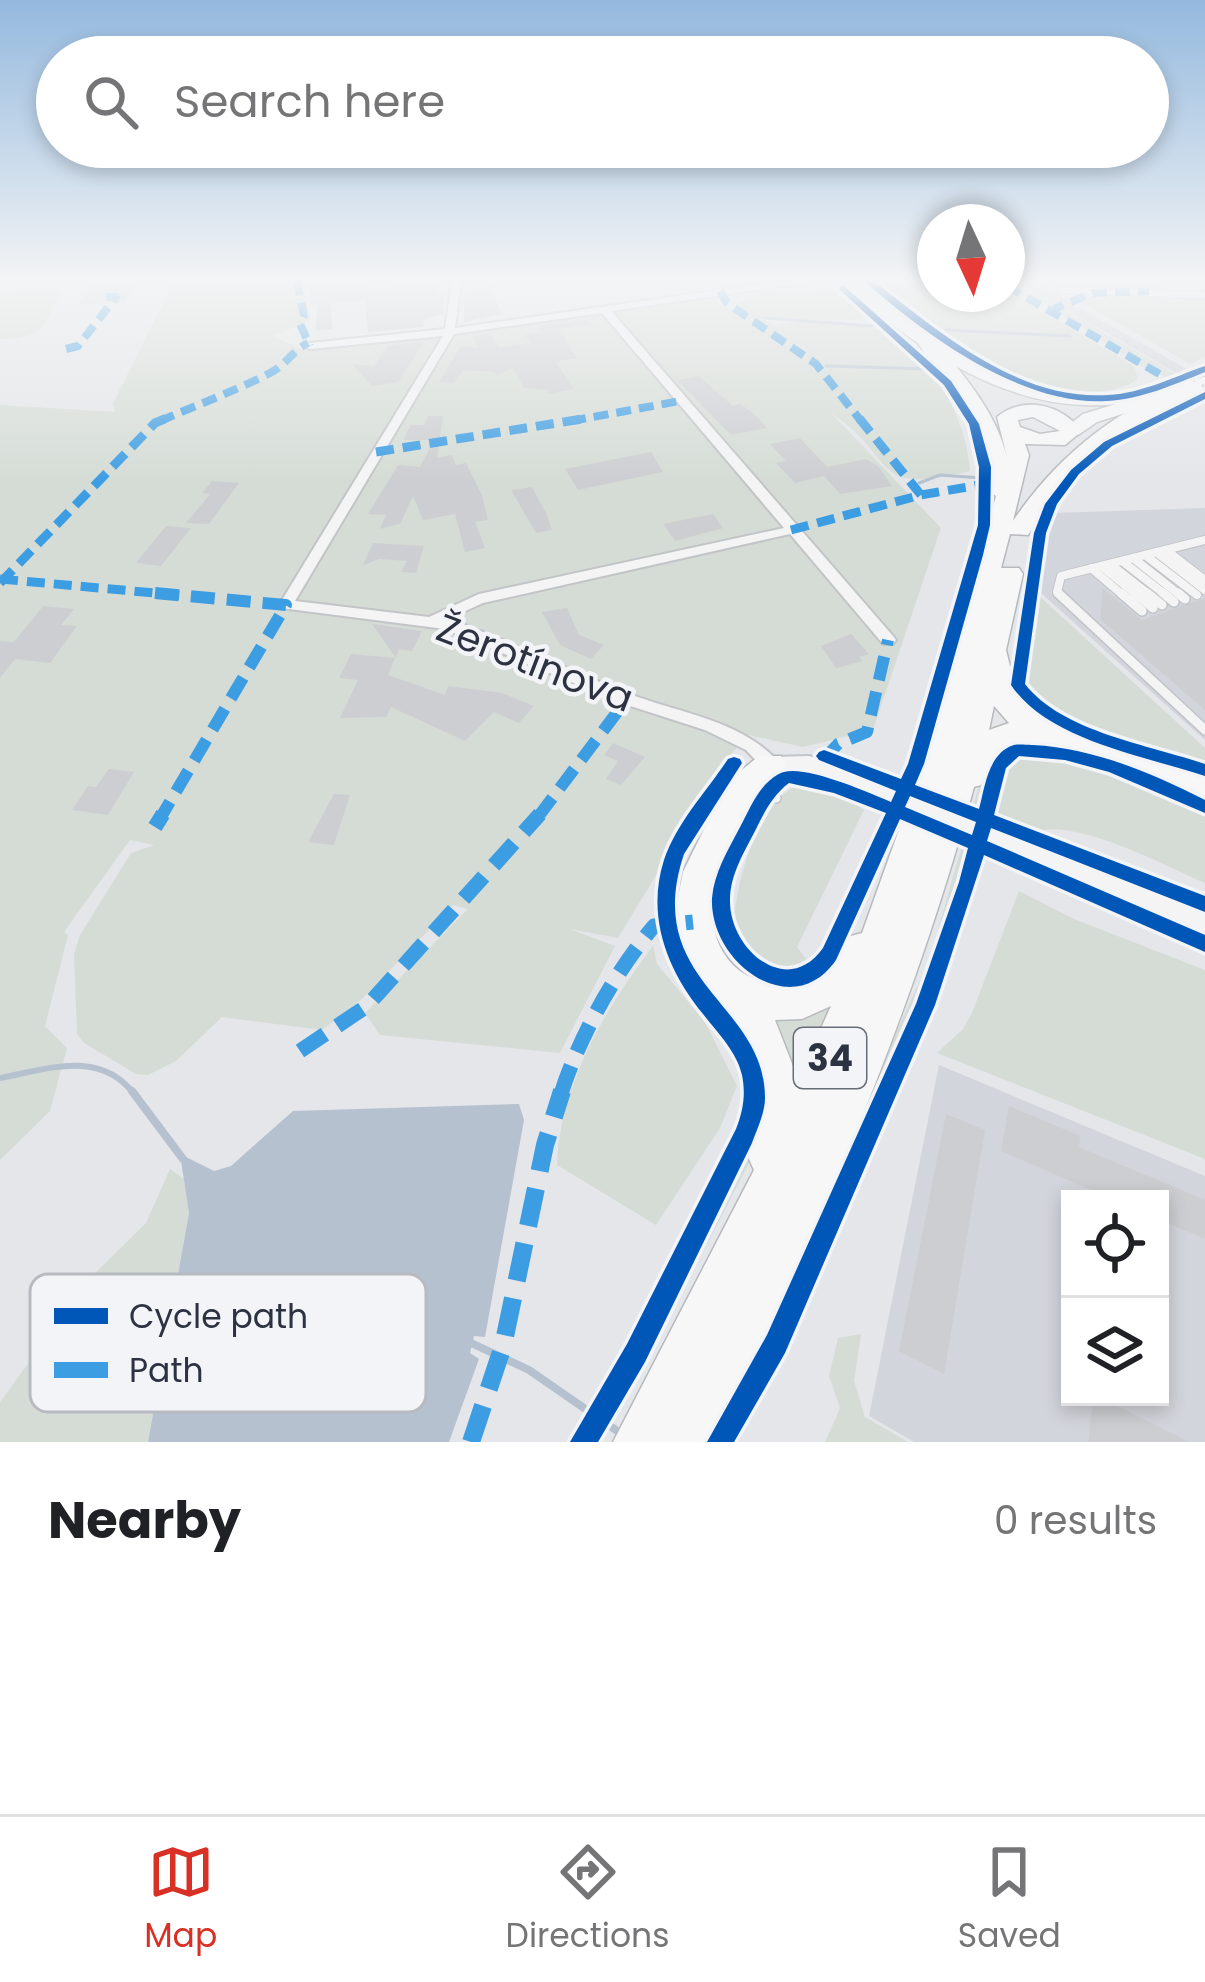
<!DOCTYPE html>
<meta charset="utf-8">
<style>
body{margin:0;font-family:Poppins,sans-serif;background:#f6f6f6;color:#202124}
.controls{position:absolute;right:36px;bottom:36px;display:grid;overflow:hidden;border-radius:0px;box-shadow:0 6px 18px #0003}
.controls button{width:108px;height:108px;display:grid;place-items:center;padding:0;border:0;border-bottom:3px solid #e0e0e0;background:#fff;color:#202124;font:60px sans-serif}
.compass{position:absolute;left:917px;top:204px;width:108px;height:108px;border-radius:50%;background:#fff;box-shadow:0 6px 18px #0003;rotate:176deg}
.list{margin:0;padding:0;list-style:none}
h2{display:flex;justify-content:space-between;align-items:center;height:156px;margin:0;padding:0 48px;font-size:51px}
h2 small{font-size:39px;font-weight:400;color:#757577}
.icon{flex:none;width:66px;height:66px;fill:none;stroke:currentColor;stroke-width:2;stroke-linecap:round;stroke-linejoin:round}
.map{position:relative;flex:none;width:1205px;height:1442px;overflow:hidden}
.search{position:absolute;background:#fff;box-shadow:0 6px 18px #0003;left:36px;right:36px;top:36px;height:132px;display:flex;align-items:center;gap:30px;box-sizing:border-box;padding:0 42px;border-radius:66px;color:#757577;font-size:45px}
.sheet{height:372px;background:#fff}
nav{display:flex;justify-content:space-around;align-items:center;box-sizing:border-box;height:168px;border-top:3px solid #e0e0e0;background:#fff;font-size:33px;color:#757577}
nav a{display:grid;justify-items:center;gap:6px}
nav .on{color:#d93025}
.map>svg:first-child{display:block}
</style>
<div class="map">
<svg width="1205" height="1442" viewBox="0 0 1205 1442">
<rect width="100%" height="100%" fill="#e4e6e9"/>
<path fill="#d3d5dc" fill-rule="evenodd" d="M1015,280H1031L1178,364L1205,380V390Z
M1205,508V740L1041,593L1047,529L1053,513Z
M939,1065L1205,1176V1442H914L869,1416ZM1070,1199H1160V1397H1070Z"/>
<path fill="#d5dcd5" d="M175,280H301L311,320L273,336L301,349L713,295L721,305L744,313L736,304L762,292L831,290L863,314L862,320L763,319L775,325C828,317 889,317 922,364L918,368C950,381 968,439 970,471C868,497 899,458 831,413L941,528L873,730L803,747L748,735L725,761L618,938L570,929L615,946L560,1053L380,1035L365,1013L468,909L453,905L363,998L322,1030L222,1017L176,1061L148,1075L136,1074L84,1043L77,1034L74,954L80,935L131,853L154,845L130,840L64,932L68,935L45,1026L67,1048L50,1111L0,1160V405L115,412L113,403Z
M901,280L935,284V294L1009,292L1134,366L1138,379C1126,388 1109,391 1094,392C1007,397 945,332 883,281Z
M1007,280H1013L1175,374L1168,378L1144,368Z
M1042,280H1155V294L1205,298V357L1190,364Z
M33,290H62C42,327 47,338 0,339V291Z
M1037,594L1205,748V764L1062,718L1029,699L1023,672Z
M1005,743L1009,747L992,765L965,876L927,986L774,1336L734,1406L842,1150L929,961L985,765Z
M1048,757L1163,793L1205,813V883C1165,866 1075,817 1035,832L997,817L1007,766L1018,759Z
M803,784L847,798L864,810L797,947L806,959C777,978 751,955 734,932C732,892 758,794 803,784Z
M1019,891L1074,919L1205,970V1159L937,1053L963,1029L972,1013Z
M653,946L657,964L705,1022L737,1086L720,1128L656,1225L557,1165C560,1084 605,1009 653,946Z
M838,1003L799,1092L770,1027L780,1020Z
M750,1042L769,1090L755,1151L658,1340L668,1299L760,1114L762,1093L744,1045Z
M170,1169L184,1179L189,1213L148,1442H0V1402L92,1276L146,1223Z
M861,1334L854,1381L865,1417L908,1442H825L840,1408L829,1376L838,1338Z"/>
<path fill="#b6c1d0" d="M519,1104L524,1120L485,1337L474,1336L470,1353L479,1359L449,1442H148L189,1213L180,1154L214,1171L231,1166L293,1111Z"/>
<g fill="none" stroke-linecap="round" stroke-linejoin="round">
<path stroke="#b6c1d0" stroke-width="3" d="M765,318L872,326
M946,330L1070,336
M826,366L930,369
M919,483L940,475L982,478"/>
<path stroke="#b6c1d0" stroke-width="6" d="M0,1078C48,1069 100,1049 134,1094"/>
<path stroke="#b6c1d0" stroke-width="8" d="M132,1091L183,1159
M469,1342L529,1370L623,1435"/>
</g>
<path fill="#cdced1" d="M309,280H367L369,290L395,288L394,282L409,280V288L438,287L439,295L445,294L443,314L423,319L424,327L368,332L365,300L331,303L332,329L316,331L317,304L310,305Z
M137,281L124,303L79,304L96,283Z
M490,287L502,314L464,322V294Z
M587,320L591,324L558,329L577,358L555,361L574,389L548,394V390L524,388L513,368L497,376L494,372L463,370L454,383L439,382L461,346L479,348L472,336L489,334L499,348L531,343L525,335L543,332L539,326Z
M424,342L398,382L372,386L352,364L374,366L388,346Z
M699,376L733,406L740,404L752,412L767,428L731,435L677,380Z
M428,416H443L437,458L452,455L456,465L466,463L482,495L488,520L475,522L485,548L465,552L455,514L423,520L413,496L400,524L380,529L386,515L368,514L398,465L420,467L434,440H404L410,425H424Z
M800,438L827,467L866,459L878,466L892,486L840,494L824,476L795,483L776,463L786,461L770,444Z
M651,452L663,472L578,490L565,469Z
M212,481L239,483L209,524L186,523L210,494L202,493Z
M532,487L546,513L552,530L536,533L511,490Z
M713,514L723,528L675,541L663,524Z
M166,526L191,528L161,566L136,563Z
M373,543L424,546L416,573L401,572L407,561L379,559L363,565Z
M1103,589L1142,620L1205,598V710L1100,619Z
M43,606L74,609L61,625L77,626L50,663L15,659L0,678V641L14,642Z
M567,608L579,635L604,645L591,659L560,645L542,612Z
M372,624L422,631L412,651L399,649L396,658Z
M851,634L869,654L859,657L863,661L836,668L821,646Z
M351,654L395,658L388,675L445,695L448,686L502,693L534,706L519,723L494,712L465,741L391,707L386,717L340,718L358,680L339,678Z
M613,743L645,757L621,785L606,779L618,761L604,755Z
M109,769L134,772L108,815L72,810L88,786L96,787Z
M334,794L350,795L334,845L308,842Z
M1009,1106L1080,1136L1079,1147L1205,1200V1239L1160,1220V1199H1112L1001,1151Z
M946,1114L985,1130L944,1374L899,1351Z
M1093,1397L1119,1407L1189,1442H1088Z"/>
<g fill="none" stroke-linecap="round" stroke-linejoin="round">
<g stroke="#c2c4c7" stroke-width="8">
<path id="lane-far2" d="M927,280L935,281
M1007,290L1029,291
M1061,290L1205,295"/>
</g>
<g stroke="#c2c4c7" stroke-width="10">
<path id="lane-far1" d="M1166,550L1205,580
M1156,552L1205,590
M1145,555L1197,595
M1133,558L1181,596
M1122,561L1167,596
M1110,564L1151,596
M1101,566L1138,596
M1091,568L1124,596
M1061,596L1057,592L1061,576L1205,540"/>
</g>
<g stroke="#c2c4c7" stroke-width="12">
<path id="lane" d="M1058,593L1205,730
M1121,593L1142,611
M1135,593L1153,608
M1147,593L1162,605
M1163,593L1174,602
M1178,593L1185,599
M753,789L776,798"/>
</g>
<g stroke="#c2c4c7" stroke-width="4">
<path id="street" d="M452,280H461L455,328L789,280H810L806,283L611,311L893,636L896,640L893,644H883L790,534L483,603L448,619C510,640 569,671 630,694C679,713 735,719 774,757L809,756L855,772L858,777L855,782L849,784L808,770L764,769L746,750L705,730L621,703L445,629L281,608L279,605L443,336L310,349L305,346L310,343L445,329ZM602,313L784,528L479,594L429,617L295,601L454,334Z
M1037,847L1205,914V932L1030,861L1028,855L1030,849Z"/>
</g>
<g stroke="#c2c4c7" stroke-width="3">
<path id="secondary" d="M841,280H856C923,331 997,393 1085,396C1126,397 1166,386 1205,377V387C1166,396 1126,407 1085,405C995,403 904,341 841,280Z"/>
</g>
<g stroke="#c1c3c6" stroke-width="3">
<path id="primary" d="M1205,377V388L1097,422L1078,435L1061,431L1083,414Z"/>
</g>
<g stroke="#b7b9bd" stroke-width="3">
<path id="highway" d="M918,335H930C961,372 995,409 1007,457L997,417C1024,395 1061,404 1082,431L1065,445L1025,444L1029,455L1013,521C1059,453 1125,401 1205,377V391C1119,434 1082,454 1028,535L1010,534L1001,568H1019L1023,574L1006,650L1017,694L1030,708L1078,733L1205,774V799C1170,788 1035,733 1008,747C994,754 988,772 981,785L974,787C913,1013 819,1233 713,1442H613L754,1170L747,1155L761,1099L752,1057L686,955L675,912L683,872L712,813L738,773L759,756H781L786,764C779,776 768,781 760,791C726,835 687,917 733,965C751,983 780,987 804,981L847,937L862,933L920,771L996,496L989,490L975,427L915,339ZM1033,417L1060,431L1040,434L1020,427L1018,420ZM994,706L1009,723L989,730ZM831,1006L798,1079L775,1020L802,1019Z"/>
</g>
<use href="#lane-far2" stroke="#f4f4f5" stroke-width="6"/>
<use href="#lane-far1" stroke="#f4f4f5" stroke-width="8"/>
<use href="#lane" stroke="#f4f4f5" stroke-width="9"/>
<use href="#street" fill="#f4f4f5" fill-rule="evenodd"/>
<use href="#secondary" fill="#f7f7f8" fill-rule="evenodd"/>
<use href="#primary" fill="#f7f7f8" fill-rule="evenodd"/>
<use href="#highway" fill="#f7f7f8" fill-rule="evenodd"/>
<path stroke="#cdced0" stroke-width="3" stroke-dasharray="3 8" stroke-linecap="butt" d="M1021,280L1205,387"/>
<g stroke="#c2c4c7" stroke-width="20" stroke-linecap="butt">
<path id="street-bridge-far1" d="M849,777L945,817"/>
</g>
<g stroke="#c2c4c7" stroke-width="24" stroke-linecap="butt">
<path id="street-bridge" d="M938,814L1037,855"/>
</g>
<use href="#street-bridge-far1" stroke="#f4f4f5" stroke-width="16"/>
<use href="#street-bridge" stroke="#f4f4f5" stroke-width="21"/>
<path stroke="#3d9de3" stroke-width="8" stroke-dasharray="15 8" stroke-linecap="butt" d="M297,280L304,316L300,324L310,346
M1007,286L1163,376
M720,291L727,303L816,364L861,421
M1055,315L1056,308L1093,293L1149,291
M66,349L78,346L116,297H102
M160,421C197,405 235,391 270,373C286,365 293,350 308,343
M571,421L680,401"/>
<path stroke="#3d9de3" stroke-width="9" stroke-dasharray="18 9" stroke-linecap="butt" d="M859,418L921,495
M376,452L588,418
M791,530L921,495L985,484
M0,579L188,596
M0,583L155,423L167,418"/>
<path stroke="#3d9de3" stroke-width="12" stroke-dasharray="24 12" stroke-linecap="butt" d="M155,593L286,605L161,817
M822,761L838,744L867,732L888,640
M538,817L627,699"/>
<path stroke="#3d9de3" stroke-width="15" stroke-dasharray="30 15" stroke-linecap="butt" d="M155,827L163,814
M300,1051L367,1006L540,814
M561,1094C579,1037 615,972 654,926L693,922"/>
<path stroke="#3d9de3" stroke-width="18" stroke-dasharray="38 18" stroke-linecap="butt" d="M471,1442L503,1346L545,1145L562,1091"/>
<g stroke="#f3f4f7" stroke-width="7">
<path id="cycleway" d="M863,280H872C939,331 1017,401 1108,395C1143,393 1173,377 1205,366V372C1173,385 1142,399 1107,401C1021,406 925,335 863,280Z
M843,285L951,381L979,424L991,467L990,525L983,555L924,764L915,785L979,809C985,787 988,753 1014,745C1017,744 1030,745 1033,745C1093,748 1152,773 1205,800V813L1109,772L1065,760L1019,756L1006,768L994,815L1205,896V912L991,828L987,841L1205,935V952L984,855L935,1005L785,1353L734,1442H707L767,1335L916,1004L959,882L968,848L900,819L836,960C792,1024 709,962 712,898C714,873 728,850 739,829C748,813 755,794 768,782C772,778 779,773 784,772C808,766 867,792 891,802L896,791L819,760L816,756L819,752L824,750L901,779L908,764L978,525L979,467L969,424L944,385L840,290L839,288ZM789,783L834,793L886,813L823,948C787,999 729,949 730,900C730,874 745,851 756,829C765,811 773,795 789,783ZM910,796L976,822L972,835L905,807Z
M1205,392V399L1112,446L1079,474L1057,504L1046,533L1025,684C1062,732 1150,745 1205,764V776C1144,756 1048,740 1011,685L1034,533L1045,504L1071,470L1104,442Z
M734,757L740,759L742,763L684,854C641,983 765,1002 765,1098C765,1113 757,1129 752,1143L645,1362L598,1442H570L627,1344L736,1129C743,1111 746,1095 742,1075C737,1052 717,1032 703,1014C667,970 646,916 664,860C677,822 707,791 728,759Z"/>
</g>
<use href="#cycleway" fill="#0057b8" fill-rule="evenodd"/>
</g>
<linearGradient id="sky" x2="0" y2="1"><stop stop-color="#94b9de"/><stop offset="0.58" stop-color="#f3f4f5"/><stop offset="1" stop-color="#f3f4f5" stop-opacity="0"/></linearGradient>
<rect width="1205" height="482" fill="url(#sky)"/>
<g text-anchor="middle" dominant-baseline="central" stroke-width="9" stroke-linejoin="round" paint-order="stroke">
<rect fill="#f3f4f7" stroke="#686c78" stroke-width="3" x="794" y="1028" width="72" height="60" rx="9"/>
<g font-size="36" font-weight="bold" fill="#2c3241">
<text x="830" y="1058">34</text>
</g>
<g font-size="39" fill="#2c3241" stroke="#f3f4f7">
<text transform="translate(535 663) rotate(21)">Žerotínova</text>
</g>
</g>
<rect x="30" y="1274" width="396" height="138" rx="18" fill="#f3f4f7" stroke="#b7bac0" stroke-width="3"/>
<rect x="54" y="1308" width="54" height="16" fill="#0057b8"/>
<rect x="54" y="1362" width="54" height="16" fill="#3d9de3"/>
<g font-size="33" fill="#2c3241">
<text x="129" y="1328">Cycle path</text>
<text x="129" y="1382">Path</text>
</g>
</svg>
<div class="controls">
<button><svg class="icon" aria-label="locate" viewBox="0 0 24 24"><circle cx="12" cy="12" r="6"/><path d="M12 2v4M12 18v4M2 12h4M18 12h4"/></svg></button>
<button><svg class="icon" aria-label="layers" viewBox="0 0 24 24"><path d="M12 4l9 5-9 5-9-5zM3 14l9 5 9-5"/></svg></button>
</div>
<svg class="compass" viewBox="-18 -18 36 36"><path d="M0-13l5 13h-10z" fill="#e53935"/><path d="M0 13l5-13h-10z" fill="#757577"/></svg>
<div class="search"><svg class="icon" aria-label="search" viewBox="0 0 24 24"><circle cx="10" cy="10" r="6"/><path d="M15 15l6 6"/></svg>Search here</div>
</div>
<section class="sheet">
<h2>Nearby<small>0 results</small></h2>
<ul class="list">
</ul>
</section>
<nav>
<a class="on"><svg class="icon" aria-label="map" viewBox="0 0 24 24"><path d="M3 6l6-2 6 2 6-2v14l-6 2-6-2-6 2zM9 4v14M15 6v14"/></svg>Map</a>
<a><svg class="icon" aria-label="directions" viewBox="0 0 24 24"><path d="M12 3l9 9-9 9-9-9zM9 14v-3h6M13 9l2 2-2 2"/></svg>Directions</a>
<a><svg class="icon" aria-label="saved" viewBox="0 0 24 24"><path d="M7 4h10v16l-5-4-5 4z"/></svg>Saved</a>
</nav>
